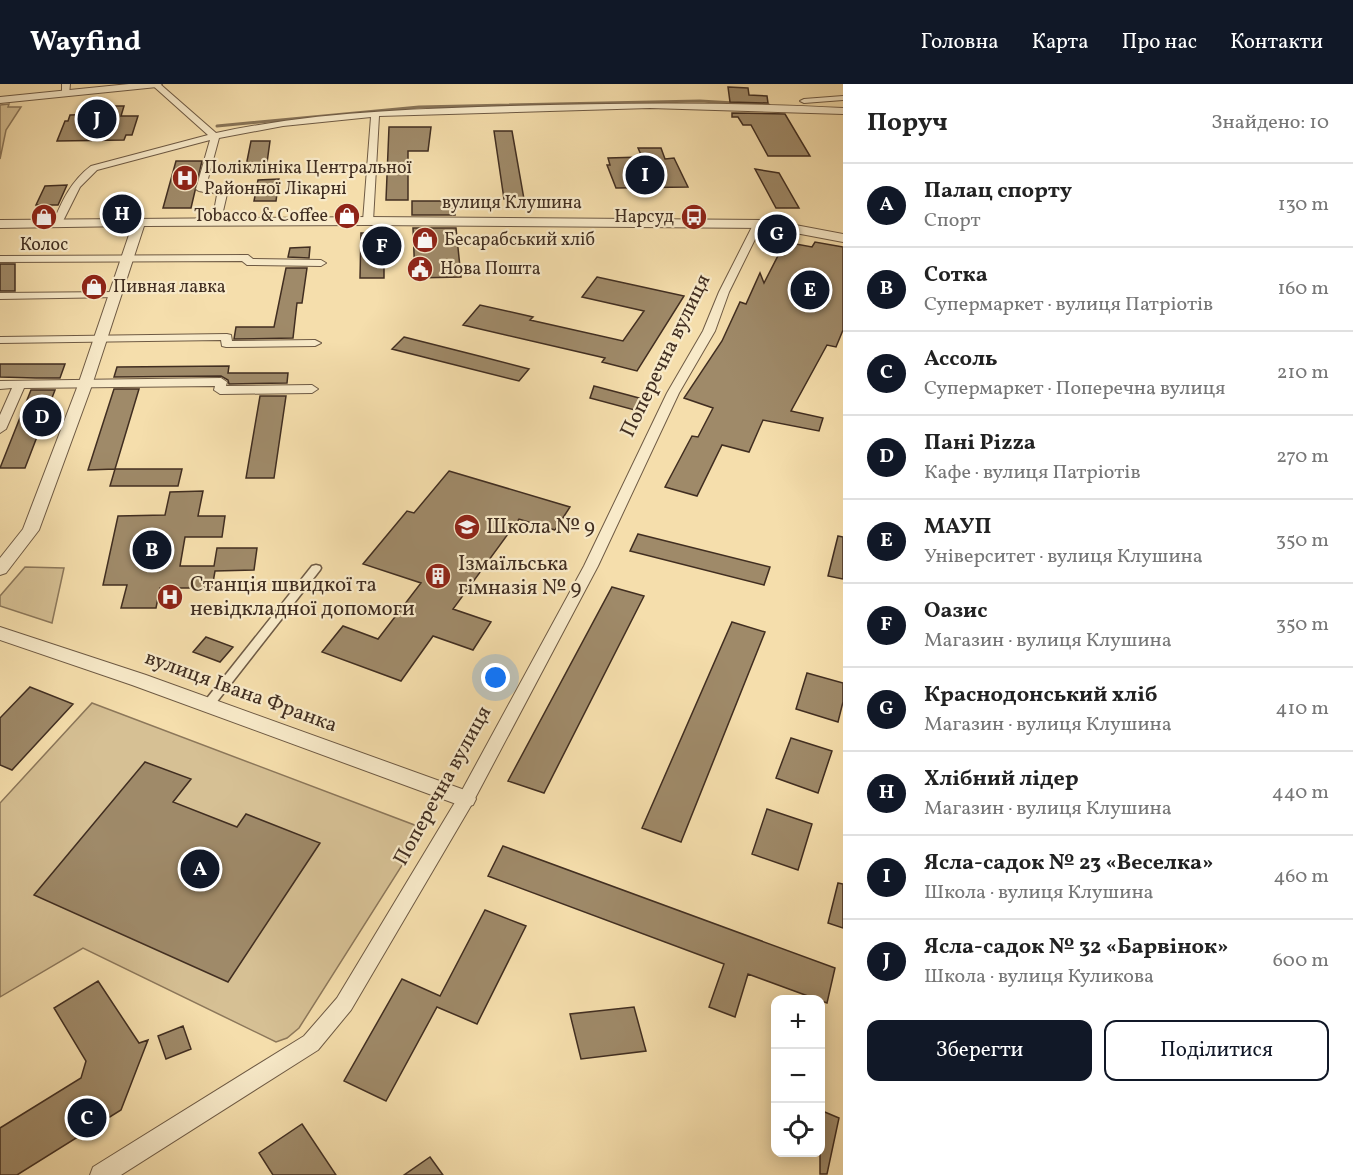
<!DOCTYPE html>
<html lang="uk">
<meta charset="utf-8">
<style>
body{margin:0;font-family:Vollkorn,serif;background:#f2f2f2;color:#222}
.controls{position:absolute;right:18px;bottom:18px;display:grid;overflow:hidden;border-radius:12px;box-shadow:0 3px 15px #0003}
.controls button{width:54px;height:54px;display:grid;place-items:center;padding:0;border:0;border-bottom:2px solid #e0e0e0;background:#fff;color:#222;font:30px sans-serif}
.you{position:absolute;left:496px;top:594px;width:21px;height:21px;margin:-15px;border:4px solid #fff;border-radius:50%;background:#1a73e8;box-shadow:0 0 0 9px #1a73e833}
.badge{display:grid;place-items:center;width:39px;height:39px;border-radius:50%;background:#111827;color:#fff;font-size:20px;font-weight:700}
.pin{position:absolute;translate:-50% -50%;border:3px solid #fff;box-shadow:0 2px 6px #0006}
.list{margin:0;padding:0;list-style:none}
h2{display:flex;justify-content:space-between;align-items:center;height:78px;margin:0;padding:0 24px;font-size:26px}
h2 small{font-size:20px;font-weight:400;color:#767676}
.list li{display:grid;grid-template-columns:39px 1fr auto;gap:18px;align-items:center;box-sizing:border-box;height:84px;padding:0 24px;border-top:2px solid #e0e0e0}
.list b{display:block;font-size:22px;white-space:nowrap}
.list p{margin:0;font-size:20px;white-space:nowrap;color:#767676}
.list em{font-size:20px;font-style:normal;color:#767676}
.actions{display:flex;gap:12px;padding:18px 24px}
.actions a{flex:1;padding:14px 0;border:2px solid #111827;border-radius:12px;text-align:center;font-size:21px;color:#111827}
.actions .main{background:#111827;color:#fff}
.icon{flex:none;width:33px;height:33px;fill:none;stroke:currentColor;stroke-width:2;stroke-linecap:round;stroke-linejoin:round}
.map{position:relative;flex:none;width:843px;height:1091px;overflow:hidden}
header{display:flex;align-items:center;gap:36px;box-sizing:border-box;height:84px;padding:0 30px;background:#111827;color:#fff}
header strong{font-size:28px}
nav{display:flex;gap:33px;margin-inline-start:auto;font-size:21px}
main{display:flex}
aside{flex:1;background:#fff}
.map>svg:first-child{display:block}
</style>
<header>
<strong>Wayfind</strong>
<nav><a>Головна</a><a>Карта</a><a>Про нас</a><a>Контакти</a></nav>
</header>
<main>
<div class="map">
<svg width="843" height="1091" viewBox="0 0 843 1091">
<rect width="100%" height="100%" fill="#f5deac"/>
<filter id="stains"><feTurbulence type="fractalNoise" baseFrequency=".00333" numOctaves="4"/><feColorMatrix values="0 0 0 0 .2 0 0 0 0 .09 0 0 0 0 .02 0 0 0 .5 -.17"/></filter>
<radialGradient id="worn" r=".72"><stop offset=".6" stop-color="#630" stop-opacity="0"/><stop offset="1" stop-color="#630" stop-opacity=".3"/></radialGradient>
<path fill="#d6c094" stroke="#8c775a" stroke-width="1.5" d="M9,20L8,23H21L6,46L0,75V21Z
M25,483L64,484L52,539L0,522V512Z
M92,619L425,745L299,944L287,954L276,958L83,864L0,913V719Z"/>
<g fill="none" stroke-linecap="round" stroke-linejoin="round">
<path stroke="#887458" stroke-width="3" d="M217,42L419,23L700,17L769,21"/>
</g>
<path fill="#9f8a69" stroke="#412e21" stroke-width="1.5" d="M728,3L748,4L749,11L767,12L768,19L730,18Z
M105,22H124L121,32H138L132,51H126L124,56L57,57L65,37H68L70,31L102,30Z
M732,29L785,30L810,72H768L751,41H743L738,33H732Z
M389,43H431L428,67H408V116H386Z
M494,47H512L524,115H504Z
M251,57H270L266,86L245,87Z
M638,64H661L665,75L674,74L688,103L616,104L607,81H610L608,74L642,73Z
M176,77H202L191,124H163Z
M755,85L779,89L799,124H776Z
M279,95L276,117H254L258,96Z
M67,101L58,121H36L45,102Z
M412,117H453L455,131H412Z
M413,144H456L461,193L415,194Z
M361,149H384V194H360Z
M785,158L812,163L815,158L843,163V246L836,263L827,261L791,327L823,334L819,347L763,336L749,368L722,361L697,412L665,403L692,352L698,353L713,324L684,314L722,257L740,218L746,220L760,189L764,199Z
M310,163L309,174L288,173L290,164Z
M0,180H15V207H0Z
M286,184H307L302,219H297L293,254L234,255L236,243H274Z
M597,193L684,212L637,287L602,278L605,274L463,241L480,221L533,233L530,236L623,257L644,227L582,213Z
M404,253L483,273L529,285L519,297L392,265Z
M0,280H65L60,294H36L0,293Z
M229,282L228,289H288L287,299L229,300L228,296L221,292L114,293L117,283Z
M594,302L628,311L650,317L642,328L590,314Z
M114,305H139L115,385L88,386Z
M31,306H55L25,384H0Z
M260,312H286L274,394H246Z
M115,385H182L178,402H110Z
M449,387L570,423L555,446L519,435L453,525L491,538L473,566L433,552L401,597L322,568L343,542L378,555L421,499L363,480L407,427L414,429Z
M203,407L198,432H225L222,453H185L180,482H214L217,464H257L254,486L215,487L212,504H160L156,524H121L127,501H103L118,432L165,431L170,408Z
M638,450L770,483L764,501L630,467Z
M838,452L843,453V495L828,492Z
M612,503L644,512L544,709L508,697Z
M732,538L765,548L681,758L642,744Z
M206,553L233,563L220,578L193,568Z
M807,589L843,599V618L838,638L796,625Z
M30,603L73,620L12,686L0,681V634Z
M791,654L832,667L818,709L776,694Z
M145,678L191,695L173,718L237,743L246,730L320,759L228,898L34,811Z
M767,725L812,740L798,786L752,770Z
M503,762L835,884L827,919L748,890L735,933L709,923L724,880L488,792Z
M838,799L843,800V844L828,839Z
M485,826L526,842L477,940L437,923L386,1017L344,997L402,895L440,912Z
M98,897L139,959L148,956L121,1026L17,1091H0V1044L81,994L86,977L54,924Z
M634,923L646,967L581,975L570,930Z
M183,942L191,965L166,975L158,952Z
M820,1026L839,1034L827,1090H820Z
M302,1040L336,1091H273L259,1069Z
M430,1073L443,1091H404Z"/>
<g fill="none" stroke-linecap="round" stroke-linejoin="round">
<g stroke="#6e5a44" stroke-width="3">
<path id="pedestrian" d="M316,481L320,482L321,484L320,486L212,624H204L202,621L204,618L312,482Z"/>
</g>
<g stroke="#6e5a44" stroke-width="2">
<path id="minor" d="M62,0H70L69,11L62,9Z
M151,0H160L216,49C313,28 411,25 510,22C621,19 732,18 843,24V30L650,24L379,32L373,137L368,140L363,137L371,33L283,42L219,54L206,102L219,103L227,110L220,140L212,138L217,111C211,105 202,111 196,105L210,56L97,86L80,103L61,141H55L53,139C62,117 71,97 91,82L208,51Z
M843,12V16L804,19L800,17L804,15Z
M755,137L763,139L729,208L715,247L679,309L598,482L472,720L351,926L318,966L121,1091H90L93,1083L304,952L337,914L460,710L584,482L667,309L703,247L719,208Z
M248,171L253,175L321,176L326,179L321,182L247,181L242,177L0,178V172Z
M115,208L119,209V213L0,215V209Z
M227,250L231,251L232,257L315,256L321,259L315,262L226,263L222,262L221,256L0,259V253Z
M221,294L227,298L226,302L312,301L318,305L312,309L220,310L214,306L215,302L24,304L6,345L0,349V331L12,304L0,305V297Z"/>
</g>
<g stroke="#6e5a44" stroke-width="2">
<path id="tertiary" d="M129,0H162L157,3L0,19V13Z
M368,133L769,136L843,150V158L769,144L368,141L144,142L92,301L39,446L6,489L0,491V474L23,445L78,301L132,142L0,144V136Z
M0,543L146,591L473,709L476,715L473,721L466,723L459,721L132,601L0,556Z"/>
</g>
<use href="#pedestrian" fill="#f8eac9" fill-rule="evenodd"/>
<use href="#minor" fill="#f8eac9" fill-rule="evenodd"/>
<use href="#tertiary" fill="#f8eac9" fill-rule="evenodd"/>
</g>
<defs>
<g id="hospital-disc" transform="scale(1.35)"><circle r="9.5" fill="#8f2418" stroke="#f8eac9"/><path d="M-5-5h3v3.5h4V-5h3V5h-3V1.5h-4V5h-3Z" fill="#fff"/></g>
<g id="shop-disc" transform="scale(1.35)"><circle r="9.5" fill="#8f2418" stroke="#f8eac9"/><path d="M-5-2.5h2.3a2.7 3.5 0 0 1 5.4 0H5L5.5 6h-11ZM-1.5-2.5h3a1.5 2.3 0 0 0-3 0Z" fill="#fff"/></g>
<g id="bus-disc" transform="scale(1.35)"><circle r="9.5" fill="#8f2418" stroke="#f8eac9"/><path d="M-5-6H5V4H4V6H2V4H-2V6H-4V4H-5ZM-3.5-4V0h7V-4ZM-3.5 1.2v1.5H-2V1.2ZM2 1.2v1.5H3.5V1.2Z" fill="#fff"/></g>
<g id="civic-disc" transform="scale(1.35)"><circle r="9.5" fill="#8f2418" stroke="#f8eac9"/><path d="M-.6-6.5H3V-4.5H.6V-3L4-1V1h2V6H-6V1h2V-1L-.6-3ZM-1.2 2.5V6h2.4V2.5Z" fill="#fff"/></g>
<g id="school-disc" transform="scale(1.35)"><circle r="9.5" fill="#8f2418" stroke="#f8eac9"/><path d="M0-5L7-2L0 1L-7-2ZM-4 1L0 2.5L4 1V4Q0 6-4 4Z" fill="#fff"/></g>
<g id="building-disc" transform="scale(1.35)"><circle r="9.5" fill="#8f2418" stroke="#f8eac9"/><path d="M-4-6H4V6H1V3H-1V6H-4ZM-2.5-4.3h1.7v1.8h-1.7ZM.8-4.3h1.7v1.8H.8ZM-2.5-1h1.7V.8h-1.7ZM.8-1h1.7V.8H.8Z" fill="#fff"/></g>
</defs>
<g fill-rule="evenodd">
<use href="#hospital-disc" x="185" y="94"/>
<use href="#shop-disc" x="347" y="132"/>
<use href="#shop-disc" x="44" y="133"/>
<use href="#bus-disc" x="694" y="133"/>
<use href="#shop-disc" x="425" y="156"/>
<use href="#civic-disc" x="420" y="185"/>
<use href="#shop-disc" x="94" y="203"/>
<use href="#school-disc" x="467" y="443"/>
<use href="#building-disc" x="438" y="492"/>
<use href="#hospital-disc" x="170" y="513"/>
</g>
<g text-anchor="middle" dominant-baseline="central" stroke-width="4.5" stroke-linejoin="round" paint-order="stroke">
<g font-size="18" fill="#412e21" stroke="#f8eac9" text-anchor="start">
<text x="204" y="84">Поліклініка Центральної<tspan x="204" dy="21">Районної Лікарні</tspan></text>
<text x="328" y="132" text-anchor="end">Tobacco &amp; Coffee</text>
<text x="674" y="133" text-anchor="end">Нарсуд</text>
<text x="444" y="156">Бесарабський хліб</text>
<text x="44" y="161" text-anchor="middle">Колос</text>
<text x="440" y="185">Нова Пошта</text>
<text x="113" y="203">Пивная лавка</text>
</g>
<g font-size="18" fill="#412e21" stroke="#f8eac9">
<text x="512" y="119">вулиця Клушина</text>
</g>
<g font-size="21" fill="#412e21" stroke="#f8eac9">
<text transform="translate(666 272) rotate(-64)">Поперечна вулиця</text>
<text transform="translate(241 608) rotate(20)">вулиця Івана Франка</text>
<text transform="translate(443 702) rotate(-61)">Поперечна вулиця</text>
</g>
<g font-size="21" fill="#412e21" stroke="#f8eac9" text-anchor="start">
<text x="486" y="443">Школа № 9</text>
<text x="458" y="480">Ізмаїльська<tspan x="458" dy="24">гімназія № 9</tspan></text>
<text x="190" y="501">Станція швидкої та<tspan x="190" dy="24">невідкладної допомоги</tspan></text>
</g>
</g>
<rect width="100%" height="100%" filter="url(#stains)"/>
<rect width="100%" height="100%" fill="url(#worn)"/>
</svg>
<div class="controls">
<button>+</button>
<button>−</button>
<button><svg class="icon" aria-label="locate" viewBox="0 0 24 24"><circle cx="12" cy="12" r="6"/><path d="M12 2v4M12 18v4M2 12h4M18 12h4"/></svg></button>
</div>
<div class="you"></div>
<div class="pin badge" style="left:200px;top:785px">A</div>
<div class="pin badge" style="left:152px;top:466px">B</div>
<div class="pin badge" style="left:87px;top:1034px">C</div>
<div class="pin badge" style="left:42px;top:333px">D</div>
<div class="pin badge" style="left:810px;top:206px">E</div>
<div class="pin badge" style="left:382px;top:162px">F</div>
<div class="pin badge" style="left:777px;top:150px">G</div>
<div class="pin badge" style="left:122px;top:130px">H</div>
<div class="pin badge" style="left:645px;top:91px">I</div>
<div class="pin badge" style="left:97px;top:35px">J</div>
</div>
<aside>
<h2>Поруч<small>Знайдено: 10</small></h2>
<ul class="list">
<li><span class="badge">A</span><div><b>Палац спорту</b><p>Спорт</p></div><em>130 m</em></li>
<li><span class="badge">B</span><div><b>Сотка</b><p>Супермаркет · вулиця Патріотів</p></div><em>160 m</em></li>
<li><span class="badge">C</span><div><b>Ассоль</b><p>Супермаркет · Поперечна вулиця</p></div><em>210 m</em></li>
<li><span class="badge">D</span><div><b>Пані Pizza</b><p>Кафе · вулиця Патріотів</p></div><em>270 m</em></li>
<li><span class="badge">E</span><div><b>МАУП</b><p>Університет · вулиця Клушина</p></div><em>350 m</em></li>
<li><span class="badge">F</span><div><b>Оазис</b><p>Магазин · вулиця Клушина</p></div><em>350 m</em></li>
<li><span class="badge">G</span><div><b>Краснодонський хліб</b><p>Магазин · вулиця Клушина</p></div><em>410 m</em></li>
<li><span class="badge">H</span><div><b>Хлібний лідер</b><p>Магазин · вулиця Клушина</p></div><em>440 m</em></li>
<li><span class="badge">I</span><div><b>Ясла-садок № 23 «Веселка»</b><p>Школа · вулиця Клушина</p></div><em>460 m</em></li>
<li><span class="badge">J</span><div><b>Ясла-садок № 32 «Барвінок»</b><p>Школа · вулиця Куликова</p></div><em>600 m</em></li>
</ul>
<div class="actions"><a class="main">Зберегти</a><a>Поділитися</a></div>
</aside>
</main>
